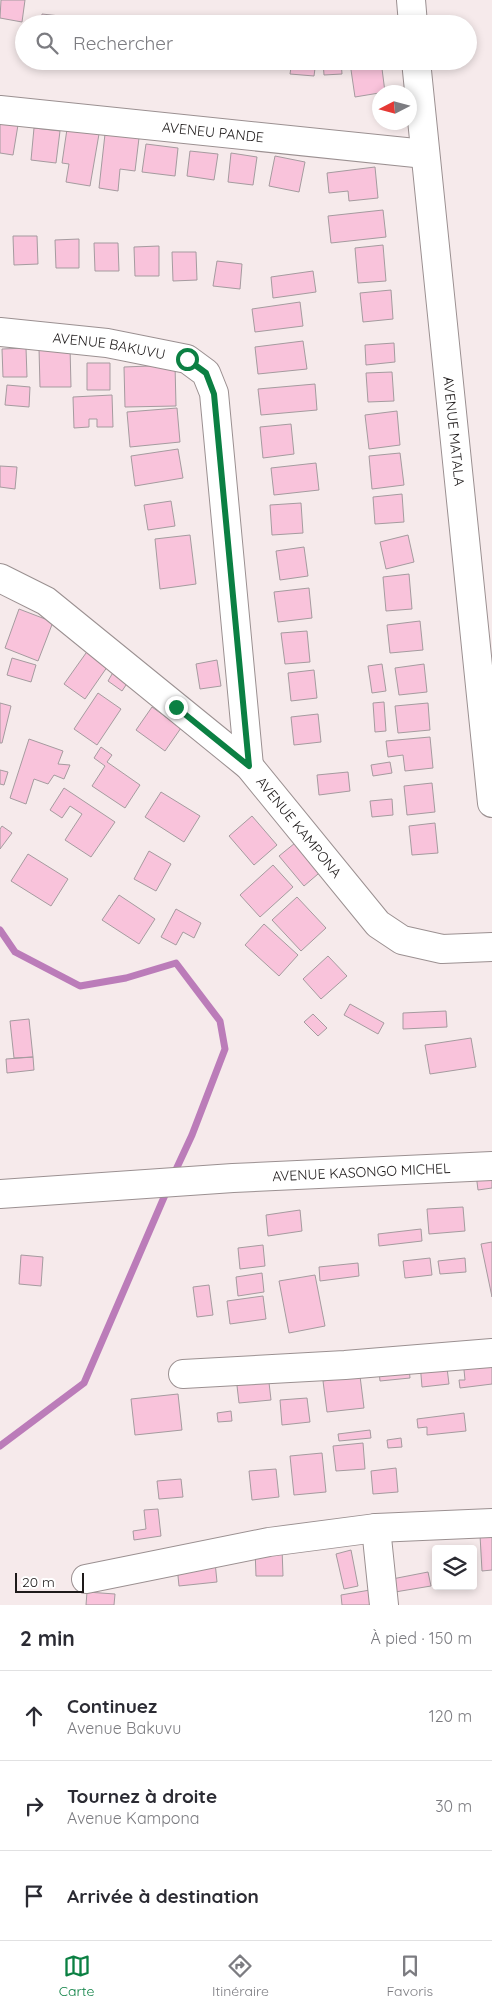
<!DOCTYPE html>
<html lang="fr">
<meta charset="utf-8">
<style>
body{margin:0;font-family:Quicksand,sans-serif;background:#f7f7f7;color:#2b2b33}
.controls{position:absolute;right:15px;bottom:15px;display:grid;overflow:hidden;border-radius:5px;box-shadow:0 2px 8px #0003}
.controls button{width:45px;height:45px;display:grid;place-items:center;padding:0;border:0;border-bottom:1px solid #e1e1e2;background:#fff;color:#2b2b33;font:25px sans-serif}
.compass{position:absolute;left:372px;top:85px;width:45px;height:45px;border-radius:50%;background:#fff;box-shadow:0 2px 8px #0003;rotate:264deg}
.scale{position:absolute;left:15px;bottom:12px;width:69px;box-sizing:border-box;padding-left:5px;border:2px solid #1e1a1a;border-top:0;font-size:14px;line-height:18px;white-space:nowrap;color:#1e1a1a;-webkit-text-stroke:4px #fff;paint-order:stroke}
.stop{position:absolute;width:15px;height:15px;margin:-11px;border:4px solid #0b8043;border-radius:50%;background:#fff}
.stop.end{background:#0b8043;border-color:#fff;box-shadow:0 1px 5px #0008}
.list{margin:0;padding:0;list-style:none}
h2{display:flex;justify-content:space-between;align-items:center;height:65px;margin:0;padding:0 20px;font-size:21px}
h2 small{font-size:16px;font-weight:400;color:#7c7c81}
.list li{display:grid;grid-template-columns:32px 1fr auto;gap:15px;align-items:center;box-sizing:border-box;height:90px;padding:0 20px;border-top:1px solid #e1e1e2}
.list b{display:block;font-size:19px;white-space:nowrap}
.list p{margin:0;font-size:16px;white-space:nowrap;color:#7c7c81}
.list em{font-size:16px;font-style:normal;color:#7c7c81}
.icon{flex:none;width:28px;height:28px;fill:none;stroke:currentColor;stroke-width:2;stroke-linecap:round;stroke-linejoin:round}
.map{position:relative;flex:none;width:492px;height:1605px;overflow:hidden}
.search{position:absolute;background:#fff;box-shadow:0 2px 8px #0003;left:15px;right:15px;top:15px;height:55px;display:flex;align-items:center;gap:12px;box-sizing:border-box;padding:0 18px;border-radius:28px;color:#7c7c81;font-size:19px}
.sheet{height:335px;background:#fff}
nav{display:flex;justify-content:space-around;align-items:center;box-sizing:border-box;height:70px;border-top:1px solid #e1e1e2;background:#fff;font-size:14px;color:#7c7c81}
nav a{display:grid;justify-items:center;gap:2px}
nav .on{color:#0b8043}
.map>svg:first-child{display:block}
</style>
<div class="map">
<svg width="492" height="1605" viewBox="0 0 492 1605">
<rect width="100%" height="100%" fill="#f6eaeb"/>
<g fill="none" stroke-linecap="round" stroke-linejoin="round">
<path stroke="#bb7cb9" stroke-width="7" d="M0,930L15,952L80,986L126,978L176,963L220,1021L225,1049L192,1135L173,1176
M0,1446L84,1383L168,1188"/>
</g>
<path fill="#f9c3db" stroke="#a59b9f" d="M1,0H25L22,22L0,18Z
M42,14L69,17L68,24H41Z
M74,16L108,20V24H73Z
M121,20L149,24H121Z
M368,20L369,24H320V23Z
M245,61H271V68L245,65Z
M292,61H316L314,76L290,74Z
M323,61H341L342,74L324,75Z
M361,61H381L385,92L355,97L350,63Z
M0,123L18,125L13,155L0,153Z
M34,128L60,131L56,163L31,160Z
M67,129L99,134L90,186L66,182L69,164L62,163Z
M105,134L139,138L135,171L120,169L118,191L99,188Z
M146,144L178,148L175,176L142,172Z
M190,151L218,154L214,180L187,176Z
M231,153L257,157L253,185L228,182Z
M275,156L305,162L299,192L269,186Z
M375,167L378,198L349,201L348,191L329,193L327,173Z
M383,210L386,237L331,243L328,216Z
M13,236H37L38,264L14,265Z
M79,239V268H56L55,240Z
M94,243H118L119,271H95Z
M383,245L386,281L358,283L355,248Z
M159,246V276H135L134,247Z
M172,252H196L197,280L173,281Z
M217,261L242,264L240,289L213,286Z
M313,271L316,292L273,298L271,277Z
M391,290L393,319L363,322L360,293Z
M300,302L303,326L255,332L252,309Z
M303,341L307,369L258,374L255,347Z
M394,343L395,362L366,365L365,345Z
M70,347L71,387H40L39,348Z
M26,348L27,377H3L2,349Z
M87,363H110V390H87Z
M175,365L176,406L125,407L124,367Z
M392,372L394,401L368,402L366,373Z
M315,384L317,410L261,415L258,389Z
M7,385L30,387L29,407L5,405Z
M112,395L113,427H97V419H89V427L74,428L73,397Z
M177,408L180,442L130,447L127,412Z
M397,411L400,445L369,449L365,415Z
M291,424L294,454L263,458L260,427Z
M178,449L183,478L135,486L131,456Z
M400,453L404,485L372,489L369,456Z
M316,463L319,490L274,495L271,468Z
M0,466L17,467L15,489L0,487Z
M402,494L404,522L375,524L373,497Z
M171,501L175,526L148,530L144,505Z
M301,503L303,533L272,535L270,505Z
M190,535L196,584L160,589L155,539Z
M408,535L414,562L386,569L380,542Z
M304,547L308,576L280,580L276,551Z
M409,574L412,609L386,611L383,577Z
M309,588L312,618L278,622L274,592Z
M19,609L53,622L38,661L5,648Z
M420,621L423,650L390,653L387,625Z
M307,631L310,662L285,664L281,633Z
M91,646L112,660L85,699L64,684Z
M12,658L36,665L31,682L7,675Z
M217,660L221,686L200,689L196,664Z
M382,664L386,691L372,693L368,666Z
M424,664L427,692L399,695L395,668Z
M115,669L130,679L122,691L108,681Z
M314,670L317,698L291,701L288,673Z
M98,693L121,709L97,745L74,729Z
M384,702L386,731L375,732L373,703Z
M0,703L11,706L2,743H0Z
M428,703L430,730L398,733L395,706Z
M152,707L181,728L165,751L136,730Z
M318,714L321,742L294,745L291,717Z
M430,737L433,768L405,771L403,755L388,757L386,741Z
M29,739L63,751L58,764L70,765L64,779L54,775L48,784L34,779L26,804L10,798Z
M101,747L112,755L107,762L140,785L125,808L92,786L105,766L94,758Z
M390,762L392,773L373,776L371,765Z
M0,770L8,772L4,785L0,784Z
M348,772L350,791L319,795L317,775Z
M432,783L435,812L407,815L404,786Z
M64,788L115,822L91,857L65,840L82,814L70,806L62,818L50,810Z
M161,792L200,816L184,842L145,817Z
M392,799L393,815L372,817L370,801Z
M252,816L277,845L254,865L229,836Z
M435,823L438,853L412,855L409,826Z
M2,826L12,833L0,849V829Z
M300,839L325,868L304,886L279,856Z
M149,851L171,864L156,891L134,879Z
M28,854L68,879L51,906L11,881Z
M273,865L293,887L260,917L240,895Z
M119,895L155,919L139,944L102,920Z
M297,897L326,928L301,951L272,920Z
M176,909L201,923L194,938L183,932L176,945L161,937Z
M264,924L298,955L279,976L245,945Z
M328,956L347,976L321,999L303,979Z
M350,1004L384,1023L378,1034L344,1015Z
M446,1011L447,1027L403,1029V1013Z
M313,1014L327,1028L318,1036L304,1022Z
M29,1019L33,1057L14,1058L10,1021Z
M471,1038L476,1067L430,1074L425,1045Z
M33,1057L34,1070L7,1073L6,1059Z
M492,1172V1188L478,1190L476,1174Z
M463,1207L465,1231L429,1234L427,1209Z
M300,1210L302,1231L268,1236L266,1215Z
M421,1229L422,1241L379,1246L378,1234Z
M492,1242V1297L481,1244Z
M263,1245L265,1266L240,1269L238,1248Z
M21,1255L43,1257L41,1286L19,1284Z
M430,1258L432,1275L405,1278L403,1261Z
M465,1258L466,1272L440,1274L438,1261Z
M358,1263L359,1276L320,1281L319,1267Z
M262,1273L264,1292L238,1296L236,1277Z
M315,1275L325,1326L289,1333L279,1281Z
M209,1285L213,1315L197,1317L193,1287Z
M263,1296L266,1319L230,1324L227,1301Z
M492,1357V1384L460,1388L459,1380H465L463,1360Z
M446,1360L449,1384L422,1387L420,1363Z
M409,1368L410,1378L380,1381L379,1371Z
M268,1374L271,1400L239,1403L236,1377Z
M360,1376L364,1408L327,1412L323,1381Z
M178,1394L182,1430L135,1435L131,1399Z
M307,1398L310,1422L282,1425L280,1400Z
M231,1411L232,1421L218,1422L217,1413Z
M464,1413L466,1431L427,1435V1427L418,1428L417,1419Z
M370,1430L371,1438L339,1441L338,1434Z
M401,1438L402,1447L388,1448L387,1440Z
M363,1443L365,1469L336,1471L333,1446Z
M322,1453L326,1492L294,1495L290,1456Z
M396,1468L398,1492L373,1494L371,1471Z
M276,1469L279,1497L252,1500L249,1471Z
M181,1479L183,1497L159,1499L157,1481Z
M158,1509L161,1536L134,1540L133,1531L146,1529L144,1510Z
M480,1535H492V1570L482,1571Z
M282,1548L283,1576H256L255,1549Z
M351,1550L358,1586L344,1589L336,1554Z
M215,1562L217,1582L179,1586L177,1566Z
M428,1572L431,1586L389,1593L387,1580Z
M370,1590L372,1605H342L341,1595Z
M87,1592L115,1594L114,1605H86Z"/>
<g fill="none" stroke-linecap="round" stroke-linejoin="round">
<g stroke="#9b9091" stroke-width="30">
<g id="minor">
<path d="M411,0L413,24"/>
<path id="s1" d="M416,61L492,803"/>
<path id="s2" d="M0,110L425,154"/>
<path id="s3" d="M0,332L107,343L187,359L206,373L214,393L249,766"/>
<path id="s4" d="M0,578L46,601L249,766L378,924L402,940L442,949L492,947"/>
<path id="s5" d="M0,1194L233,1178L492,1166"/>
<path d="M183,1374L345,1365L492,1353"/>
<path d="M376,1528L384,1605"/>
<path d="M86,1579L269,1542L376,1528L492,1523"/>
</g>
</g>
<use href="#minor" stroke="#fff" stroke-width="28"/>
</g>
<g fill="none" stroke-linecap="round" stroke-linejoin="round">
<path stroke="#0b8043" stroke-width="6" d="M176,707L249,766L214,394L206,373L187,359"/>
</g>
<g text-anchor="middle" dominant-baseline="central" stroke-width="4" stroke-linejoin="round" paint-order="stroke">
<g font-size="14" fill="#1e1a1a" stroke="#fff">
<text stroke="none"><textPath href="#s2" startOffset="214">AVENEU PANDE</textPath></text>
<text stroke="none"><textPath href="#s3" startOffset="110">AVENUE BAKUVU</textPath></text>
<text stroke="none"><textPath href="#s1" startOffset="372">AVENUE MATALA</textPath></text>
<text stroke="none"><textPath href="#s4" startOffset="392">AVENUE KAMPONA</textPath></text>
<text stroke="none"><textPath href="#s5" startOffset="362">AVENUE KASONGO MICHEL</textPath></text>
</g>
</g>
</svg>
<div class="controls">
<button><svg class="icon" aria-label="layers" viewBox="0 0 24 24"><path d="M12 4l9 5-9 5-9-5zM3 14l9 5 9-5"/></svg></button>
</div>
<svg class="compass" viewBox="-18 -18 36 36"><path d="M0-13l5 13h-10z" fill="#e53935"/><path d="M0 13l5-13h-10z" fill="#7c7c81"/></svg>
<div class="scale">20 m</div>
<div class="stop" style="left:187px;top:359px"></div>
<div class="stop end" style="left:176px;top:707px"></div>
<div class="search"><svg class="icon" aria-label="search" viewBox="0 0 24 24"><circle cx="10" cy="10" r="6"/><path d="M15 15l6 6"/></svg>Rechercher</div>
</div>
<section class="sheet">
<h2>2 min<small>À pied · 150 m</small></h2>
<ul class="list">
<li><svg class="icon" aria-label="ahead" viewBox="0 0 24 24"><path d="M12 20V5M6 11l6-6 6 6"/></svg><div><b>Continuez</b><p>Avenue Bakuvu</p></div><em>120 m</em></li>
<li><svg class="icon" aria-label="right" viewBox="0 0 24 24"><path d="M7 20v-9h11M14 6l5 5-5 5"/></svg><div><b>Tournez à droite</b><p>Avenue Kampona</p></div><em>30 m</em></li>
<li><svg class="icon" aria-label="arrive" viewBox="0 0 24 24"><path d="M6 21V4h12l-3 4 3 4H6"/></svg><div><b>Arrivée à destination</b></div></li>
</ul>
</section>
<nav>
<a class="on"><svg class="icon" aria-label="map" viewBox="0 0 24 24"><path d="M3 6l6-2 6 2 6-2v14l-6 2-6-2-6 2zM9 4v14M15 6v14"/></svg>Carte</a>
<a><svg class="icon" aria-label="directions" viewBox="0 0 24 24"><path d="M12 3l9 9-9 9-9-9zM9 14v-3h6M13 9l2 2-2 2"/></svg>Itinéraire</a>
<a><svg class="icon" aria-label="saved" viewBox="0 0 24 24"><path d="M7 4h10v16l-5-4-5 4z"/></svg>Favoris</a>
</nav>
